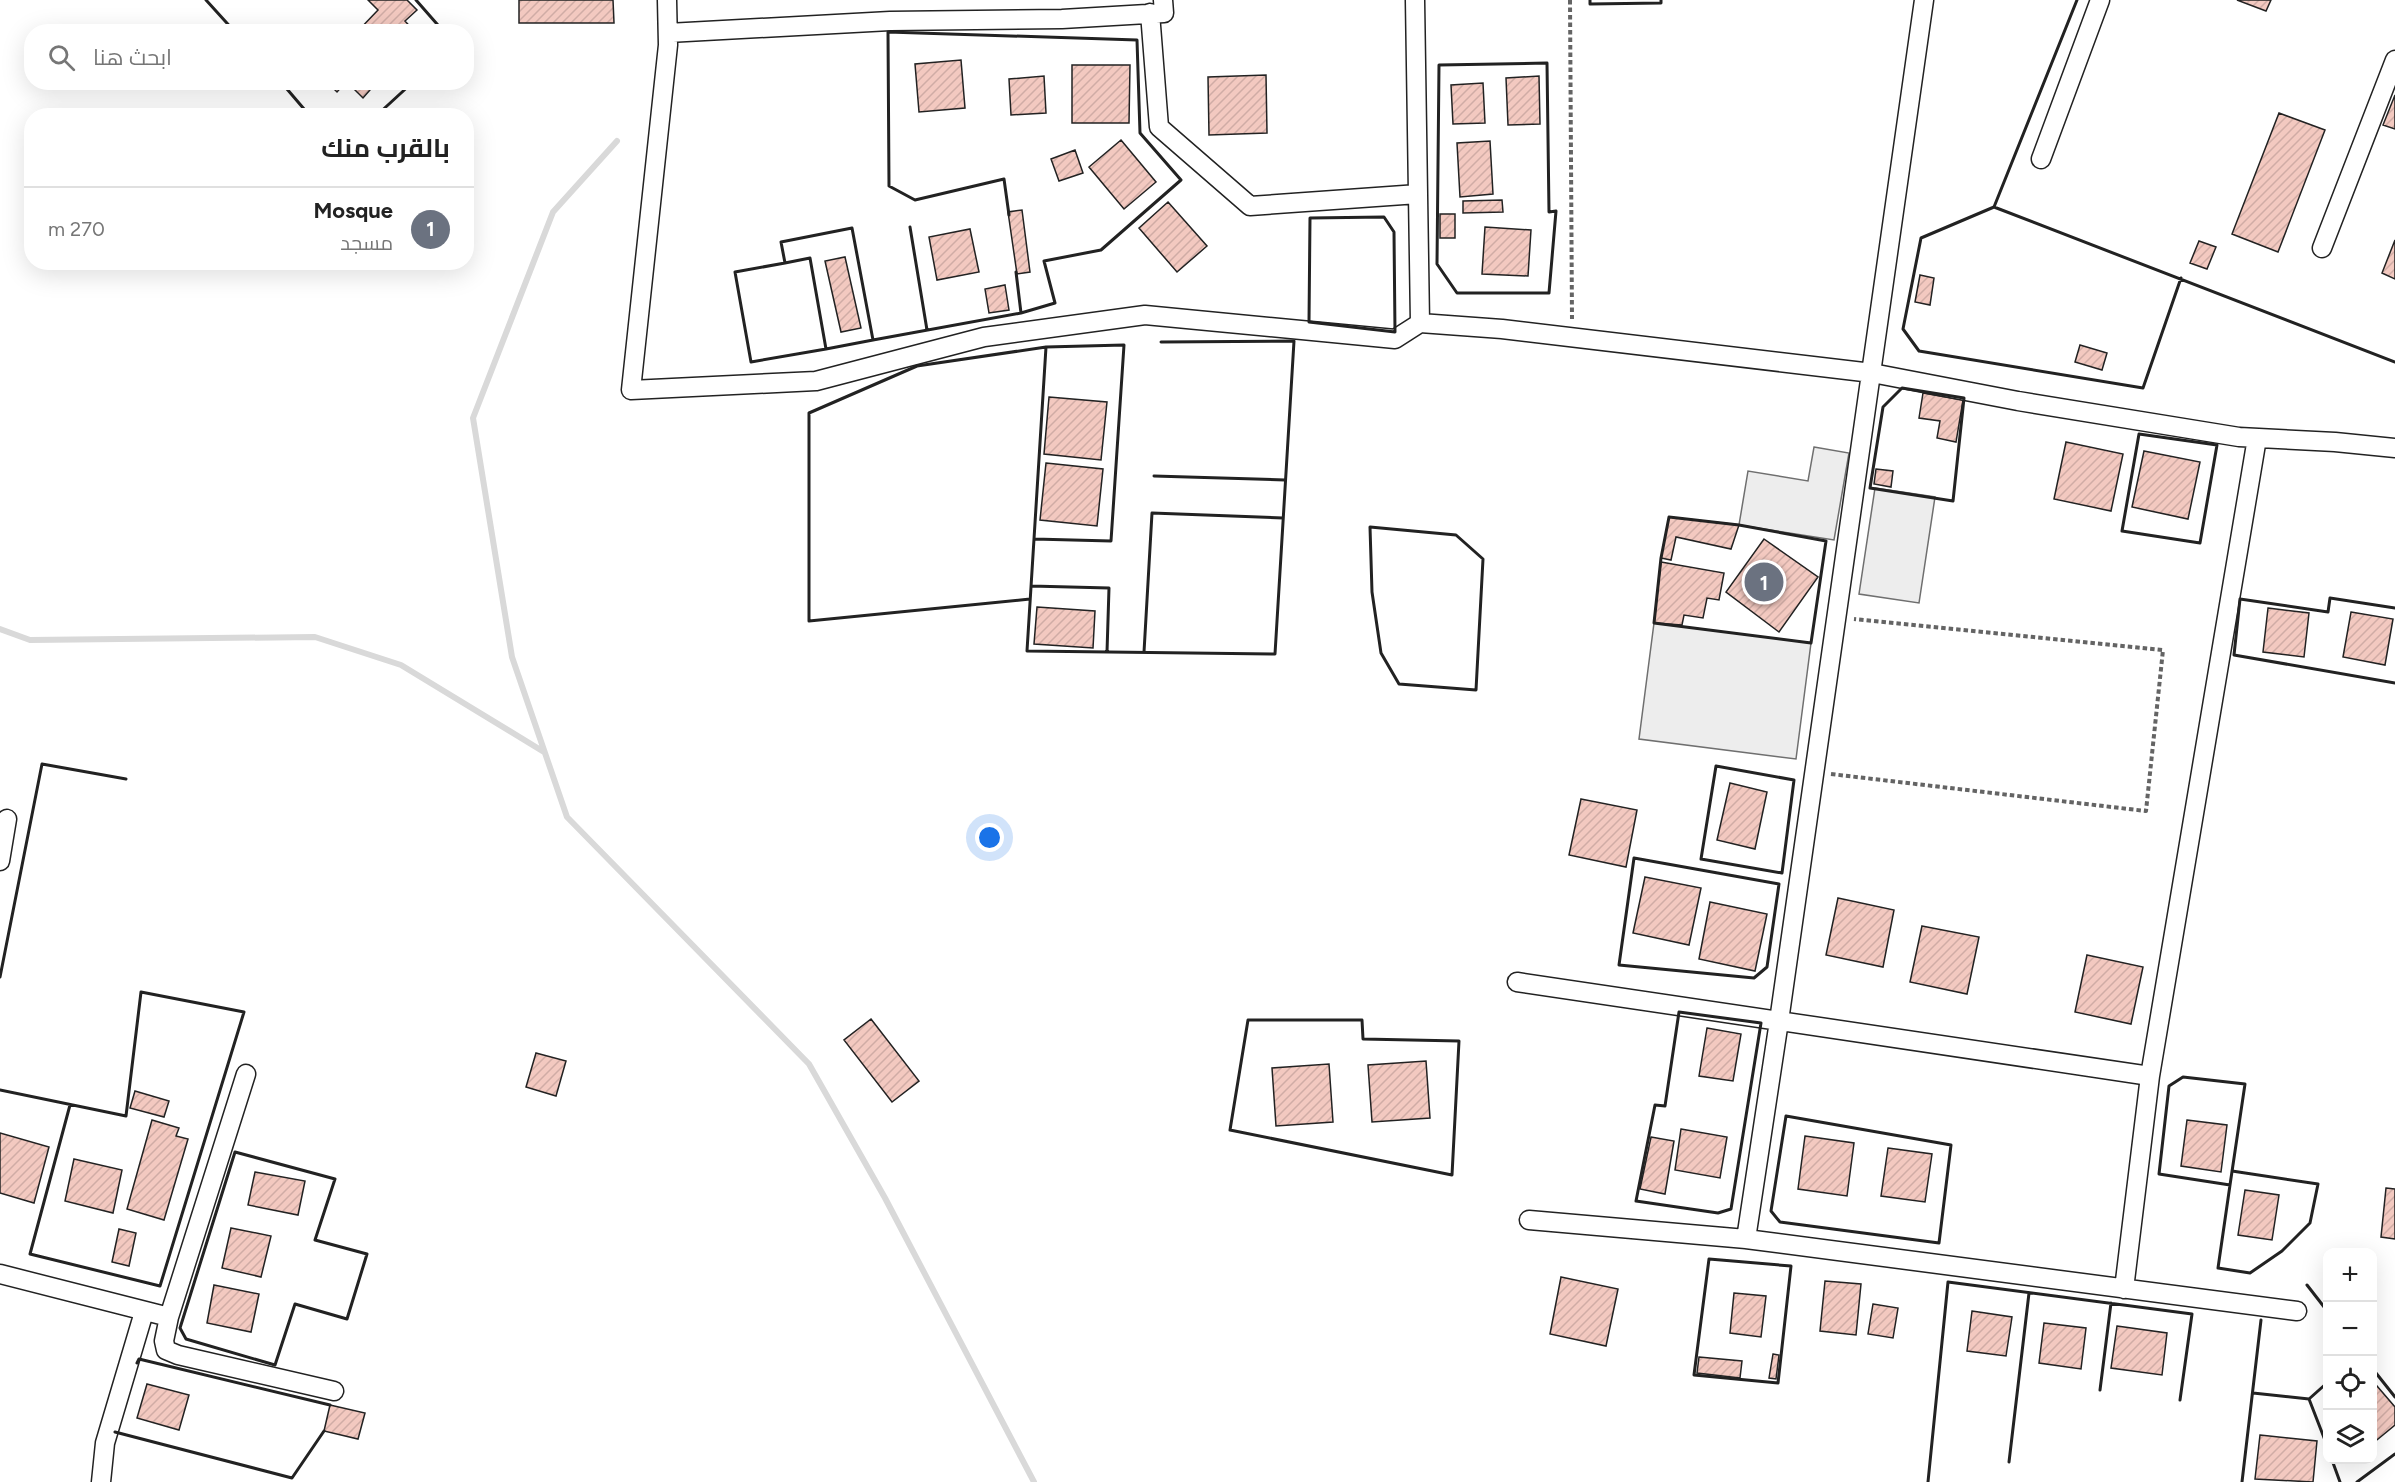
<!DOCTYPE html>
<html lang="ar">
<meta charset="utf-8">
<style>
body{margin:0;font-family:Figtree,Cairo,sans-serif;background:#f6f6f6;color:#222;direction:rtl}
.controls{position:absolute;right:18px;bottom:18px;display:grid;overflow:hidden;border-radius:12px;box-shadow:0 6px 24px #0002}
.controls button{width:54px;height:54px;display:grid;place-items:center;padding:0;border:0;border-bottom:2px solid #e0e0e0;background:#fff;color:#222;font:30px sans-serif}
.you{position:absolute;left:990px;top:838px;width:21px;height:21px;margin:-15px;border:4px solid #fff;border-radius:50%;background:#1a73e8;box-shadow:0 0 0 9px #1a73e833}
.badge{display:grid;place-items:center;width:39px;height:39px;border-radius:50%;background:#c62828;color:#fff;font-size:20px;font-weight:700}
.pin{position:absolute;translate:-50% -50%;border:3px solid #fff;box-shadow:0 2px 6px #0006}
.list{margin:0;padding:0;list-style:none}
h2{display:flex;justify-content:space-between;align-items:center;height:78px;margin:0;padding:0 24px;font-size:26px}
h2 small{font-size:20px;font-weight:400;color:#767676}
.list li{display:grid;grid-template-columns:39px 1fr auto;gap:18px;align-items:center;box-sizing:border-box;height:84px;padding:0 24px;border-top:2px solid #e0e0e0}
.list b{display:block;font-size:22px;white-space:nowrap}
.list p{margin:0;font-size:20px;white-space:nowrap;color:#767676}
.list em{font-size:20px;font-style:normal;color:#767676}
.icon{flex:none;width:33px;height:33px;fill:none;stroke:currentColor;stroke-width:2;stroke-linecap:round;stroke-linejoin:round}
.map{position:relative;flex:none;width:2395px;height:1482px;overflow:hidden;direction:ltr}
.search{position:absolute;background:#fff;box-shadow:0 6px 24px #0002;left:24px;top:24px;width:450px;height:66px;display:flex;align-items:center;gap:15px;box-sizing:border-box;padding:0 21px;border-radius:24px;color:#767676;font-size:22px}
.panel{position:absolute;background:#fff;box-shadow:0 6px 24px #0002;left:24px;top:108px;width:450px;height:162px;border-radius:24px;direction:rtl}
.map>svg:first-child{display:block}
</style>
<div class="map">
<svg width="2395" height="1482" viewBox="0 0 2395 1482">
<defs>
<pattern id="building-hatch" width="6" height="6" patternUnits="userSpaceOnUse" patternTransform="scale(1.5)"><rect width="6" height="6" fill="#f3c9c0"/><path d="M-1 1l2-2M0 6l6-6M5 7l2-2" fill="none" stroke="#d0aca5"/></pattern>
</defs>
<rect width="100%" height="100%" fill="#fff"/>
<path fill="#ededed" stroke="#6f6f6f" stroke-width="1.5" d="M1814,447L1849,453L1834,540L1739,525L1748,471L1808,481Z
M1875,488L1935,497L1919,603L1859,594Z
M1654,623L1811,643L1796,759L1639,739Z"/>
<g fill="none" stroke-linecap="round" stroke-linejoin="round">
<path stroke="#d9d9d9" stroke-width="6" d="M617,141L553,212L473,418L512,657L567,817L809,1064L885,1198L1034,1482
M0,629L30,640L315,637L401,665L544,752"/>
</g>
<path fill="url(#building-hatch)" stroke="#222" stroke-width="1.5" d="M368,0H407L417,10L405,21L415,32H357L378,10Z
M519,0H613L614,23H519Z
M2237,0H2271L2266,11Z
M961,60L965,108L919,112L915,64Z
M1072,65H1130L1129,123H1072Z
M1266,75L1267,133L1209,135L1208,77Z
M1044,76L1046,113L1011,115L1009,79Z
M1539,76L1540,124L1508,125L1506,78Z
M327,82H346L337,92Z
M347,82H377L363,98Z
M1483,83L1485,123L1453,124L1451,85Z
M2395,95V129L2383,125Z
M2279,113L2325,130L2278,252L2232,234Z
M1121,140L1156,182L1124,209L1089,167Z
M1490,141L1493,194L1460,197L1457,143Z
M1075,150L1083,173L1059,181L1051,159Z
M1502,200L1503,212L1463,213V201Z
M1168,202L1207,246L1177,272L1139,228Z
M1022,210L1030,272L1017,274L1008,212Z
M1440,214H1455V238H1440Z
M1485,227L1531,230L1528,276L1482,274Z
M970,229L979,272L937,280L929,237Z
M2395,240V279L2382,273Z
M2199,241L2216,247L2207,269L2190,263Z
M845,257L861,328L841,332L825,261Z
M1920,275L1934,278L1930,305L1915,302Z
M1005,285L1009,310L989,313L985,289Z
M2080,345L2107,353L2102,370L2075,362Z
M1923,393L1963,400L1956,442L1937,438L1940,421L1919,418Z
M1049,397L1107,402L1101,460L1044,454Z
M2066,442L2123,454L2111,511L2054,499Z
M2144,451L2200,462L2188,519L2132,507Z
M1046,463L1103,469L1097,526L1040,520Z
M1876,469L1893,471L1891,487L1874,484Z
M1669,517L1739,525L1731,549L1676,537L1671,560L1661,558Z
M1764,539L1818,577L1779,632L1726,592Z
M1661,562L1724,573L1719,600L1707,598L1703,618L1684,615L1682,625L1654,623Z
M1037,607L1095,611L1093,648L1034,644Z
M2268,608L2309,613L2304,657L2263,652Z
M2351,612L2393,619L2385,665L2343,657Z
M1730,783L1767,792L1755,849L1717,840Z
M1581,799L1637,810L1626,867L1569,855Z
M1645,877L1701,888L1689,945L1633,933Z
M1838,898L1894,910L1883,967L1826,955Z
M1710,902L1767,914L1755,971L1699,959Z
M1922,926L1979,937L1967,994L1910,982Z
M2087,955L2143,967L2131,1024L2075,1012Z
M871,1019L919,1081L892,1102L844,1040Z
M1707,1028L1741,1034L1733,1081L1699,1076Z
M536,1053L566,1061L556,1096L526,1087Z
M1426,1061L1430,1118L1372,1122L1368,1065Z
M1329,1064L1333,1122L1276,1126L1272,1068Z
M135,1091L169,1101L164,1117L130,1108Z
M152,1120L179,1128L176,1136L188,1139L164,1220L127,1209Z
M2187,1120L2227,1125L2221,1172L2181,1166Z
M1681,1129L1727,1137L1720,1178L1675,1170Z
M0,1133L49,1147L34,1203L0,1193Z
M1805,1136L1854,1143L1847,1196L1798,1189Z
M1651,1137L1674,1141L1665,1194L1640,1189Z
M1888,1148L1932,1154L1925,1202L1881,1196Z
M74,1159L122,1170L113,1213L65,1201Z
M255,1172L305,1181L298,1215L248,1205Z
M2386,1188L2395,1189V1239L2381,1237Z
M2245,1190L2279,1195L2272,1240L2238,1235Z
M231,1228L271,1236L261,1277L222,1268Z
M119,1229L136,1233L129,1266L112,1262Z
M1561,1277L1618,1289L1606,1346L1550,1334Z
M1825,1281L1861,1284L1856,1335L1820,1331Z
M214,1285L259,1294L251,1332L207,1323Z
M1734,1293L1766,1296L1761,1337L1730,1333Z
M1873,1304L1898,1308L1893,1338L1868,1334Z
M1972,1311L2012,1317L2006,1356L1967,1351Z
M2044,1323L2086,1328L2081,1369L2039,1363Z
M2117,1326L2167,1333L2162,1375L2111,1368Z
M1773,1354L1779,1355L1776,1379L1769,1378Z
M1699,1357L1742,1361L1740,1378L1697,1373Z
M147,1384L189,1395L179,1430L137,1418Z
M2377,1386L2395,1407V1425L2372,1444V1390Z
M330,1405L365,1413L358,1439L324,1431Z
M2260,1435L2317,1441L2313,1482L2255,1479Z"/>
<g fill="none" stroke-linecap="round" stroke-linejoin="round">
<g stroke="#222" stroke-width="21">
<path id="minor" d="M667,0L668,45L631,390L816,381L984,337L1145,315L1395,339L1420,323L1502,329L1872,373L2018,401L2239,437L2335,442L2395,448
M1415,0L1420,323
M1150,13L1159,127L1250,206L1418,194
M668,33L890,21L1062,19L1164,13L1163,0
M2041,159L2100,0
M2322,248L2395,60
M0,861L7,819
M1517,982L2150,1076L2124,1289
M2150,1076L2257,438
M1529,1220L1746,1239L2297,1311
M1746,1239L1779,1021L1924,0
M0,1274L169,1317L246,1074
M169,1317L164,1341L166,1350L178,1355L334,1391
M101,1482L105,1443L144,1312"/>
</g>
<path stroke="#646464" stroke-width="4" stroke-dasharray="4.5 3" stroke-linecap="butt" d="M1570,0L1572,319
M1831,774L2146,811L2163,650L1854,619"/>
<use href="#minor" stroke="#fff" stroke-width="18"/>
<path stroke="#222" stroke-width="3" d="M206,0L235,32
M416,0L444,32
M1590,0V4L1661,3V0
M2077,0L1994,207L2395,362
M1547,63L1549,212L1556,211L1549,293H1457L1437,264L1439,65Z
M281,82L310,116
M376,116L413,82
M1994,207L1921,238L1903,329L1919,351L2143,388L2181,278
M1009,215L1004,179L915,200L889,186L888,32L1137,40L1140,133L1181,180L1101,250L1044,261L1055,303L1021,313
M1384,217L1394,232L1395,332L1309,322L1310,218Z
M910,227L927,330
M785,263L735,272L751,362L826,349L810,258L785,263L781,242L852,228L873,340L826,349
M873,340L1021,313L1016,272
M1902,388L1964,398L1953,501L1870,488L1883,407Z
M2139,434L2217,445L2200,543L2122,531Z
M1154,476L1285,480
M1669,517L1739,525L1826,541L1811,643L1654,623L1661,558Z
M1370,527L1456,535L1483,559L1476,690L1399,684L1381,653L1372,592Z
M1034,539L1111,541L1124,345L1046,347L1027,651L1275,654L1294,341L1161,342
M1031,586L1109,588L1107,652
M1030,599L809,621V413L917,366L1046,347
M2395,608L2330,598L2328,612L2240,599L2234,655L2395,683
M1144,652L1152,513L1283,518
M1716,766L1794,780L1782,873L1701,859Z
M1634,858L1779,884L1767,967L1754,978L1619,965Z
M0,977L42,764L126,779
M1679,1012L1761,1023L1731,1209L1718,1213L1636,1201L1655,1105L1665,1106Z
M1248,1020H1362L1363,1039L1459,1041L1452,1175L1230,1130Z
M2183,1077L2245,1084L2230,1185L2159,1174L2169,1086Z
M0,1090L126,1116L141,992L244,1012L160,1286L30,1254L70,1105
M1786,1116L1951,1145L1939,1243L1780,1222L1771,1211Z
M235,1152L335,1179L315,1240L367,1254L347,1319L295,1304L275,1365L186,1339L180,1328Z
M2230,1185L2218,1268L2250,1273L2282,1251L2310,1223L2318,1184L2232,1171
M1709,1259L1791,1266L1778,1383L1694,1375Z
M2307,1285L2328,1312
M137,1363L139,1359L330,1405
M2372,1368L2395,1397
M2100,1390L2111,1303
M2253,1393L2309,1399L2328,1382
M2309,1399L2328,1448
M115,1432L292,1478L324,1431
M2332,1460L2340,1482
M2009,1462L2029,1293
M1928,1482L1948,1282L2192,1314L2180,1400
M2242,1482L2261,1320
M2357,1482L2395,1454"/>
</g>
</svg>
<div class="controls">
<button>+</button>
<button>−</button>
<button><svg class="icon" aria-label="locate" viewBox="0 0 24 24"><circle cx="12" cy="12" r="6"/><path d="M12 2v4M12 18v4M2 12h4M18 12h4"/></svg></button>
<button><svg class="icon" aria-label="layers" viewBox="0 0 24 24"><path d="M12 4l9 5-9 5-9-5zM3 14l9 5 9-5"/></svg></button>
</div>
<div class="you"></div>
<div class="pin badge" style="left:1764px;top:582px;background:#6b7280">1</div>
<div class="search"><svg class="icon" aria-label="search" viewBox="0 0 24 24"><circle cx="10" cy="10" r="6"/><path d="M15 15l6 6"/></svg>ابحث هنا</div>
<section class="panel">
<h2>بالقرب منك<small></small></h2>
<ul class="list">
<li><span class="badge" style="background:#6b7280">1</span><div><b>Mosque</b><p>مسجد</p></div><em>270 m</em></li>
</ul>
</section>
</div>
